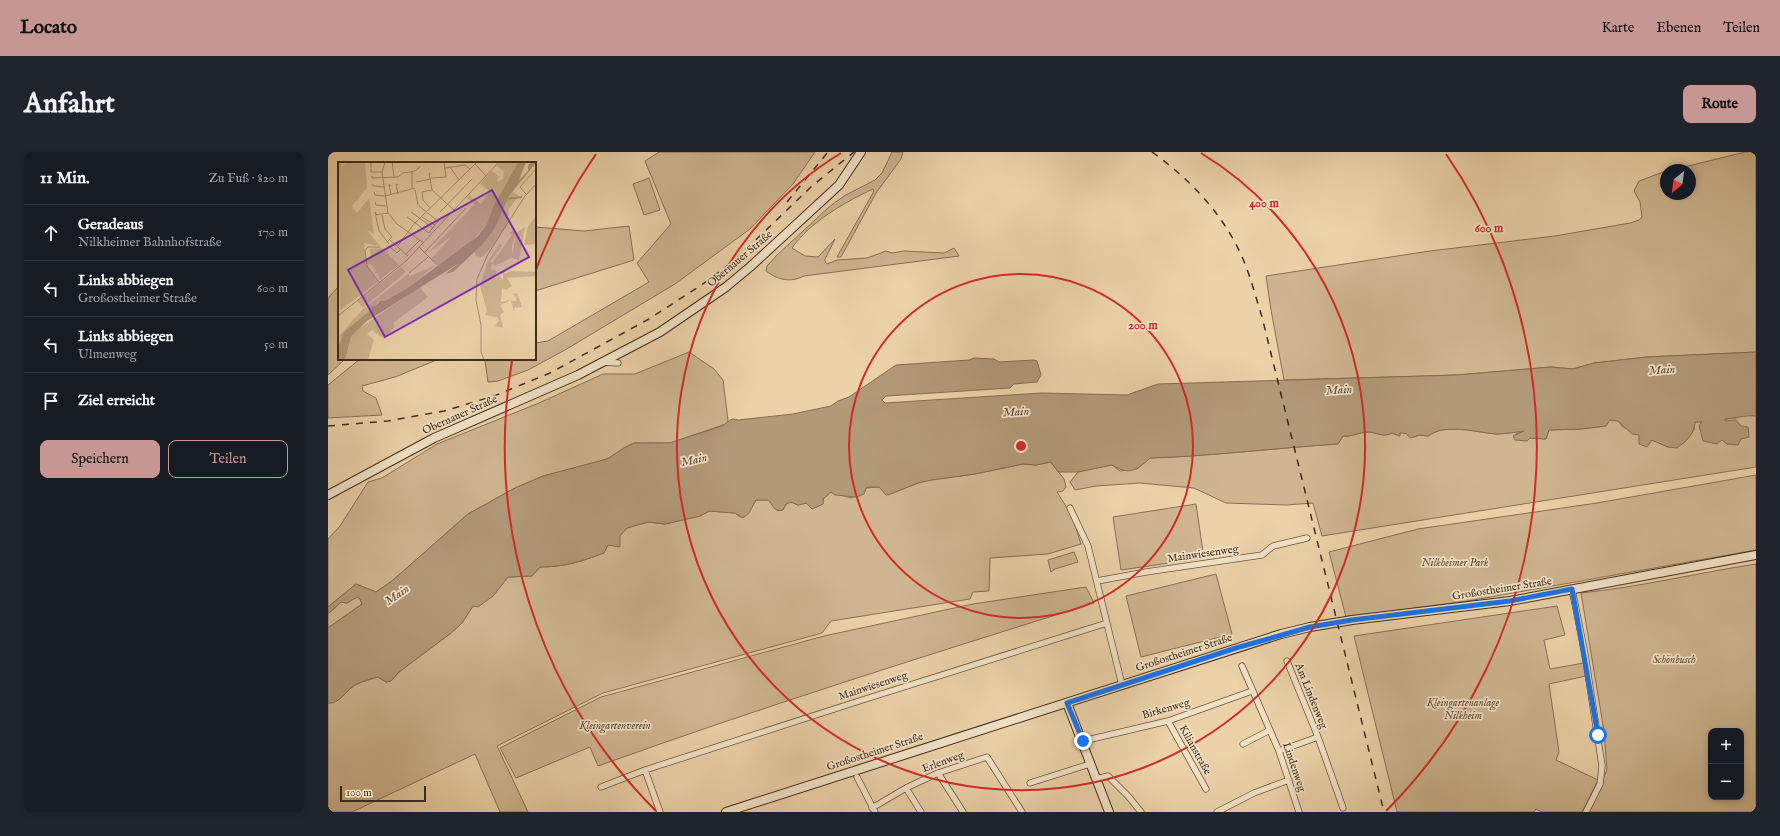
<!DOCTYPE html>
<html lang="de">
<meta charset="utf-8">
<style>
body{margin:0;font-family:"IM FELL English",serif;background:#20242c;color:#f1f3f6}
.controls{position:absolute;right:12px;bottom:12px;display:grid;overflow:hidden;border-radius:8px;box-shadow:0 2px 6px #0003}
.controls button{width:36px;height:36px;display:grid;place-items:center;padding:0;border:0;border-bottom:1px solid #363941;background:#171b24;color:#f1f3f6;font:20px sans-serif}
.compass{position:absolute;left:1332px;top:12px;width:36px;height:36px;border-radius:50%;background:#171b24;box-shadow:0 2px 6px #0003;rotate:209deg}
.scale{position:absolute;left:12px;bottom:10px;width:86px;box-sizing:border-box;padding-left:4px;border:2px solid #412b1a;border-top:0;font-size:11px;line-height:14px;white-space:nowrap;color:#412b1a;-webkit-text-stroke:3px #f3e2c7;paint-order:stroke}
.stop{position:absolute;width:12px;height:12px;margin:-9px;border:3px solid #1a73e8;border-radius:50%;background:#fff}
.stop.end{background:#1a73e8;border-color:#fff;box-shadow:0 1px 4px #0008}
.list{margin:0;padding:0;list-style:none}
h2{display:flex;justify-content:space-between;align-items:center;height:52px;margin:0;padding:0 16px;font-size:17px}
h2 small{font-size:13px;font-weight:400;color:#9ea1a6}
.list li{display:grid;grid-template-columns:26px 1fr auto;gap:12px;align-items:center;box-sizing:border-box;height:56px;padding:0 16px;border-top:1px solid #363941}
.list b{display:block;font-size:15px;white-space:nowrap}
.list p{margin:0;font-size:13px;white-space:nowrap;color:#9ea1a6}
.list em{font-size:13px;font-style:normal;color:#9ea1a6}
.actions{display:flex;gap:8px;padding:12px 16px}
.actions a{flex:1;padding:9px 0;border:1px solid #c59692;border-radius:8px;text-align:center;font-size:14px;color:#c59692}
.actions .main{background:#c59692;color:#111}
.icon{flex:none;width:22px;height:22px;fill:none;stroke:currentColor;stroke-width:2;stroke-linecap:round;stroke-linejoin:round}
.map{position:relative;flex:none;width:1428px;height:660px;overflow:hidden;border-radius:8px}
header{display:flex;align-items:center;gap:24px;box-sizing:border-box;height:56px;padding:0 20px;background:#c59692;color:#111}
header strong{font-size:19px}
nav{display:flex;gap:22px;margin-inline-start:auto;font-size:14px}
.intro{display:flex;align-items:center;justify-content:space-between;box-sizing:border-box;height:96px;padding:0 24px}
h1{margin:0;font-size:28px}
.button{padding:10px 18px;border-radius:8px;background:#c59692;color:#111;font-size:14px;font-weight:700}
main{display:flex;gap:24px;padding:0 24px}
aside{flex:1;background:#171b24;border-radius:8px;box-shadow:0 2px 6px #0003}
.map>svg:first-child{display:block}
</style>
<header>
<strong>Locato</strong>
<nav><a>Karte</a><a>Ebenen</a><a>Teilen</a></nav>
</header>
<div class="intro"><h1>Anfahrt</h1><a class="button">Route</a></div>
<main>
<aside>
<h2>11 Min.<small>Zu Fuß · 820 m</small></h2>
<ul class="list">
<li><svg class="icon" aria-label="ahead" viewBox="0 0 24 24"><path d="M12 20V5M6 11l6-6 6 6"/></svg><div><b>Geradeaus</b><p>Nilkheimer Bahnhofstraße</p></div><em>170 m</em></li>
<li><svg class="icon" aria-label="left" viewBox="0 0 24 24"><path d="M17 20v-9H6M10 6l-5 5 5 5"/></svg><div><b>Links abbiegen</b><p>Großostheimer Straße</p></div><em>600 m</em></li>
<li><svg class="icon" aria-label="left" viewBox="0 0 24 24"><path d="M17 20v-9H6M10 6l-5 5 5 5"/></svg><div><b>Links abbiegen</b><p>Ulmenweg</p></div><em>50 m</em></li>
<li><svg class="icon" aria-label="arrive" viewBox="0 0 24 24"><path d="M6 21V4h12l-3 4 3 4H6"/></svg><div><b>Ziel erreicht</b></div></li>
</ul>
<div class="actions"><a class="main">Speichern</a><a>Teilen</a></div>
</aside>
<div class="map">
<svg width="1428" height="660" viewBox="0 0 1428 660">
<rect width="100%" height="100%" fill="#ecd2a9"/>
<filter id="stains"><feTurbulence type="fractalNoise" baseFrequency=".005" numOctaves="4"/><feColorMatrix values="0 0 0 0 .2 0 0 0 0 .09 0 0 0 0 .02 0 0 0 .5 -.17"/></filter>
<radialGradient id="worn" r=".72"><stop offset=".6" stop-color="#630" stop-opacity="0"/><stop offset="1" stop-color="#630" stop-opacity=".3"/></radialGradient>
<path fill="#cfb691" stroke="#887056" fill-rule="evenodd" d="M331,0H487L465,32L422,77L347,132L237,198L200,218L170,229L160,230L157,209L159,207H207V191L220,189L321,130L309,111L343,72L317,9Z
M564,0H575L573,7L548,41L513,105H509L546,39L545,37C517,50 482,70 464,96L477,104L490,105L507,87L497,107V109L499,112L509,108L539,106L558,99L564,101L576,99L616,101L626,96L631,104L476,124C462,131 450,128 438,119L439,114L449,103L501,55L516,44L547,28L554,21Z
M1417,0H1428V200L1319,205L1266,211L1245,217L1223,215L1129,223L956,228L943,158L938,124L1102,99L1227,84L1302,71L1311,68L1314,65L1312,50L1306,39L1311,29L1338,19V42H1362V18H1344Z
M321,26L332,58L316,63L305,32Z
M301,74L306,108L207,139V75L256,79Z
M11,134V207H17L0,223V146Z
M361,200L386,217L395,228L400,268L398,272L342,291H306L296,296L280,307L215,324L187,336L140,362L64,429L48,440L28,432L0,455V387L12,374L40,330L54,326L109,292L211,251L275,222H307Z
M32,207H111L67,225L34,234L35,239L48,246L54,263L0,266V233Z
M1415,263L1428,264V315L994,384L985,351L958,353L898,351L866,336L812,331L768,334L747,338L742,330L750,320L772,315L784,313L792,319L809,317L822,306C885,304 947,296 1010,292L1015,284C1024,285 1031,280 1040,280C1049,280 1054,286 1064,281L1072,284L1071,280L1077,281L1083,286L1091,283L1100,284C1117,271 1147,280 1168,282C1177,282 1187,280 1196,279L1188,282L1202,286L1218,287L1221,278L1253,277L1278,274L1281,268L1290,269L1295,275L1312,283V286L1318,295L1324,288L1340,295L1356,291L1366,278L1367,270H1374L1371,273L1376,289L1413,274L1397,269V267L1409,266Z
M723,310L736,327L738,335L735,339L729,340L744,364L753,392L720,402L662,406L661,439L645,440L642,447L503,469L494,481L275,541L169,594L200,660H172L147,602L24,660H0V551C13,552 18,537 29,532C35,529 43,527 50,525L58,530L63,529L71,520L123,481L134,471L145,454L165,444L180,425L204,424L212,415C237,415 254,409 276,401L279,393L299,376L320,370L337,372L372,364L381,359L407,361L412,365L423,356L427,348H440C445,352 446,361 455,358L458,352L463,350L470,353L478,351L484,357L495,352V347L503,340L523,346L536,341L538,336L551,335L560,343L590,331L603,328L647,322L695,312L708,313Z
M1428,323V398L1140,449L1018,465L1001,400L1090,377L1269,351Z
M868,352L876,406L793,418L785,365Z
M746,400L750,410L727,417L723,420L720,408Z
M1428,412V660H1259L1279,618L1276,579L1253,441C1312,435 1369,421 1428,412ZM1383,579H1413V645H1383Z
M888,422L904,482L813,505L798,444Z
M758,435L766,451C600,503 434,555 270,614L262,595L188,626L172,596L273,545L496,484L645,452Z
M29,445L32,447L34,452L0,476V462L13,450L19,451Z
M1229,454L1237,483L1216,488L1222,517L1256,511L1258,524L1221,532L1231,600L1228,608L1270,628L1254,660H1214L1208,657L1206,660H1069L1026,484Z"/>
<path fill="#b29978" stroke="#856d52" d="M1428,200V264C1417,263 1408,266 1397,267V269L1408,268L1413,274L1420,275L1421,285L1413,287L1410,293L1399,292L1394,288L1389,292L1375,289L1371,273L1374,270H1367C1366,282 1359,289 1349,296L1340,295L1324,288L1319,295L1311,292V283L1304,282L1290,269L1282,268L1278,274L1253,277L1221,278L1218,287L1202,286L1199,289L1187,288L1185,284L1196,279C1187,280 1177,282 1168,282C1147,280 1117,271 1100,284L1091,283L1083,286L1077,281H1072V284L1064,281C1054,286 1049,280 1040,280C1031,280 1024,285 1015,284L1010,292C947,296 885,304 822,306C809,318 801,324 784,313L750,320H730L723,310L708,313L695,312L647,322L603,328L590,331L560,343H558L551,335H541L538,336L536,342L528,345L507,343L503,340L495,347V352L484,357L478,351L470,353L463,350L458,352L455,358C446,361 445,352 440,348H428L421,361L415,366L407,361L381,359L372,364L337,372L320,370L299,376L292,384V395L280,393L276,401C254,409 237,415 212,415L204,424L180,425L165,444L150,455L145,454L134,471L123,481L71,520L63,529L58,530L50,525C43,527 35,529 29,532C18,537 13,552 0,551V476L34,452L32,447L29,445L19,451L13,450L0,462V455L28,432L48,440L64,429L140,362L187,336L215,324L279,307L296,296L306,291H342L394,274C401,270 402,265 410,268L465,262L503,254L510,249L521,245L568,213L641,208L646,206L666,207L671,210L706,208L709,209L713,223L709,230L686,232L682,236L558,244L554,248L557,251L714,241L799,243L830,232L1129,223L1223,215L1245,217L1266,211L1319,205Z"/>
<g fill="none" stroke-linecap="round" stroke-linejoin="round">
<g stroke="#6c553e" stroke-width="7">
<path id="street" d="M276,210L290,211
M742,356L760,394L794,533
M769,429L818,420L934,403L945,394L979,386
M1244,437L1257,502L1274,614L1272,632L1258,660
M959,509L990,585
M914,514L951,599L971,660
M840,569L878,637
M755,589L840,569L924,539
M915,592L942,578
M951,599L990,585L1015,656
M317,618L332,660
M610,621L635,660
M529,625L547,660
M768,627L780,624L800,644L813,660
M702,631L762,612
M273,635L317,618L528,550L779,471
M578,636L593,660
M544,656L578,636L610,621L659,605L694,660
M889,660L926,641L961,628"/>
</g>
<g stroke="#412b1a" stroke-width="10">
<path id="secondary" d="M0,343L106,286L250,223L332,180L398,135L422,115L511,33L533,0
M739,551L781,660
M398,660L953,482L982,475L1024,468L1182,449L1428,403"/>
</g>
<use href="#street" stroke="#f3e2c7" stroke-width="5.5"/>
<use href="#secondary" stroke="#f3e2c7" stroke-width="8"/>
<path stroke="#412b1a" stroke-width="1.5" stroke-dasharray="7 7" stroke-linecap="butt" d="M824,0C863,28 896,63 915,107C923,126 928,146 934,165L1056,660
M459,50L500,0
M0,274L60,269L116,259L166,244L222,221L321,167L381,128L409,106L484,34L526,0"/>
</g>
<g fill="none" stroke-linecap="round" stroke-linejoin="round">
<path stroke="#1a73e8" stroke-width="5" d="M755,589L739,551L908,496L982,475L1024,468L1182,449L1244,437L1270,583"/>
</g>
<g fill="none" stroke="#d62828" stroke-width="2">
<circle cx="693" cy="294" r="172"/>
<path d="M873 1A344 344 0 1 1 513 1"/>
<path d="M328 659A516 516 0 0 1 184 209M208 118A516 516 0 0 1 268 2M1118 2A516 516 0 0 1 1058 659"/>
</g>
<g text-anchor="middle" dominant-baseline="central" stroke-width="3.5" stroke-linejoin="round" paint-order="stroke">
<g font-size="11" fill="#412b1a" stroke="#f3e2c7">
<text transform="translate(412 107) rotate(-40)">Obernauer Straße</text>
<text transform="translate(132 263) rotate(-24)">Obernauer Straße</text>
<text transform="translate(875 402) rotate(-8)">Mainwiesenweg</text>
<text transform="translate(1174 437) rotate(-9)">Großostheimer Straße</text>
<text transform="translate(856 501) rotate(-18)">Großostheimer Straße</text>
<text transform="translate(545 534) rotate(-18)">Mainwiesenweg</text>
<text transform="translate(983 544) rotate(68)">Am Lindenweg</text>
<text transform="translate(838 557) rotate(-16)">Birkenweg</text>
<text transform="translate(867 598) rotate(61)">Kilianstraße</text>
<text transform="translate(547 600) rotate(-18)">Großostheimer Straße</text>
<text transform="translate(615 610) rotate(-20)">Erlenweg</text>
<text transform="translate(966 615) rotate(71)">Lindenweg</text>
</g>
<g font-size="11" font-style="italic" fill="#5d4732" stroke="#f3e2c7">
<text x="1127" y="411">Nilkheimer Park</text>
<text x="1346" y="508">Schönbusch</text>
<text x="1135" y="551">Kleingartenanlage<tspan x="1135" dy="13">Nilkheim</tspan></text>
<text x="287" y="574">Kleingartenverein</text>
</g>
<g font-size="12" font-style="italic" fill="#5d4632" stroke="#f3e2c7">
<text transform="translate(1334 218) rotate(-4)">Main</text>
<text transform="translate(1011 238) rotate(-4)">Main</text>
<text transform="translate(688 260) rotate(-3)">Main</text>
<text transform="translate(366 308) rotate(-12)">Main</text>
<text transform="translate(69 443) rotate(-35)">Main</text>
</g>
</g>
<g transform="translate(10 10)">
<rect width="198" height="198" fill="#ecd2a9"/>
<path d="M0,0H3L4,3L11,0H27L29,26L14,44L19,51L31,36L36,72L29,68L42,84L26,81L27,96H33L32,87L44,86L61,103L42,118L39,111L35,112L38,109L33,102H28L40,120L2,148ZM162,0H182L155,45L149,62L129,84L101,104L98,103L93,97L114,74L89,92L137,42L129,36L131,33L143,42L152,29L142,22L154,9L161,14L159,20L165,17L166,9L159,4ZM175,30L181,34L171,47L169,64L151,88L144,95L138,94L136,89L157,66L171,34ZM198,54V82L186,83L190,64ZM187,65L181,98L173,96L157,104L154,101L174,73L171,71L176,68L179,70L174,83V93L179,70ZM162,81L164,84L152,100L154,101L153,107L159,109L157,116L162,114L165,118V109L167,112L172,109L198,110V114L169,116L174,124L168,128L164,126L163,140L174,138L162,143L166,150L162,153L165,165H163L157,164L161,158L159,155L147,153L149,149L142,124L149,101ZM98,103L71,125L47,139L39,140L38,144L11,167L0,186L2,173L24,148L70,112L72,114ZM63,105L68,110L25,146L19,139ZM82,125L90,135L55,161L57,165L46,177L34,168L29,172L36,178L30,198H7L13,175L22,166ZM179,131L184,145L190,144L178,146L177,144L176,150L173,139H178V135L175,132Z" fill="#cfb691"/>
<path d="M188,0L181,18L190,9V3L194,0L198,1L171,34L157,66L144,83L115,110L107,112L121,101L29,159L13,175L7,198H0V186L6,170L34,147L33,144H38L42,139H47L71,125L140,74L149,62L155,45L180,1Z" fill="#b29978"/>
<path fill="none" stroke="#b29978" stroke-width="2" d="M169,37L184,35"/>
<path fill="none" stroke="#a88f70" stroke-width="1" d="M33,0V10H44M47,0L44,10L50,51L59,62L86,81M54,0L56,15M106,0L108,15M137,2L148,14M112,5L121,18M107,6L127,3L132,7M74,10V26M93,12L91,11L94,28L116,48M34,14V16L60,15L65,11L77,9L83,4M93,16L108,15M78,20L93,17M35,22V24L46,25M60,23L58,22L60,32M53,24L51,22L53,33M77,28L80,43M36,30L37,33L47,34L77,26M188,32L182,25L198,7M37,40L38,43L48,44M81,44L101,60M92,46L85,38L84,30L94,28M73,50L95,66M102,50L134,17M37,53L50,51M39,53L37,50L41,69L51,82M44,53L47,67L54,75L49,80M69,55L91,71L100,59M84,55L97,63M52,78L70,94M52,85L59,91L62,88M59,85L76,62L139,0M81,85L96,100M86,91L128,46M68,92L82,78M71,111L90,95M41,120L29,104L27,88L30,85H42M0,154L68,99L161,0M146,198L143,190V163L138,138L139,117L150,92L187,34L198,22"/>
<path fill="#7b2cbf" fill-opacity="0.15" stroke="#7b2cbf" stroke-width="2" d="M154,28L191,95L47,175L10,108Z"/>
<rect width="198" height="198" fill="none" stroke="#412b1a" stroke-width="2"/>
</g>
<circle cx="693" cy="294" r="6" fill="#d62828" stroke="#f3e2c7" stroke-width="2"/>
<g font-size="12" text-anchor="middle" font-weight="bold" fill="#d62828" stroke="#f3e2c7" stroke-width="3.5" stroke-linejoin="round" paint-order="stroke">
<text x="936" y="55">400 m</text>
<text x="1161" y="80">600 m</text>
<text x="815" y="177">200 m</text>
</g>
<rect width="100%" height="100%" filter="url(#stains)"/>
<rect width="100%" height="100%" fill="url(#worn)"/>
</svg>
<div class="controls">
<button>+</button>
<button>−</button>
</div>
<svg class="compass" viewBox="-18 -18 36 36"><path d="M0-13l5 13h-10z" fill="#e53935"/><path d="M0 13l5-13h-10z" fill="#9ea1a6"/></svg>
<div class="scale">100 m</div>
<div class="stop" style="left:1270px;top:583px"></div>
<div class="stop end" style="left:755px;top:589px"></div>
</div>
</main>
